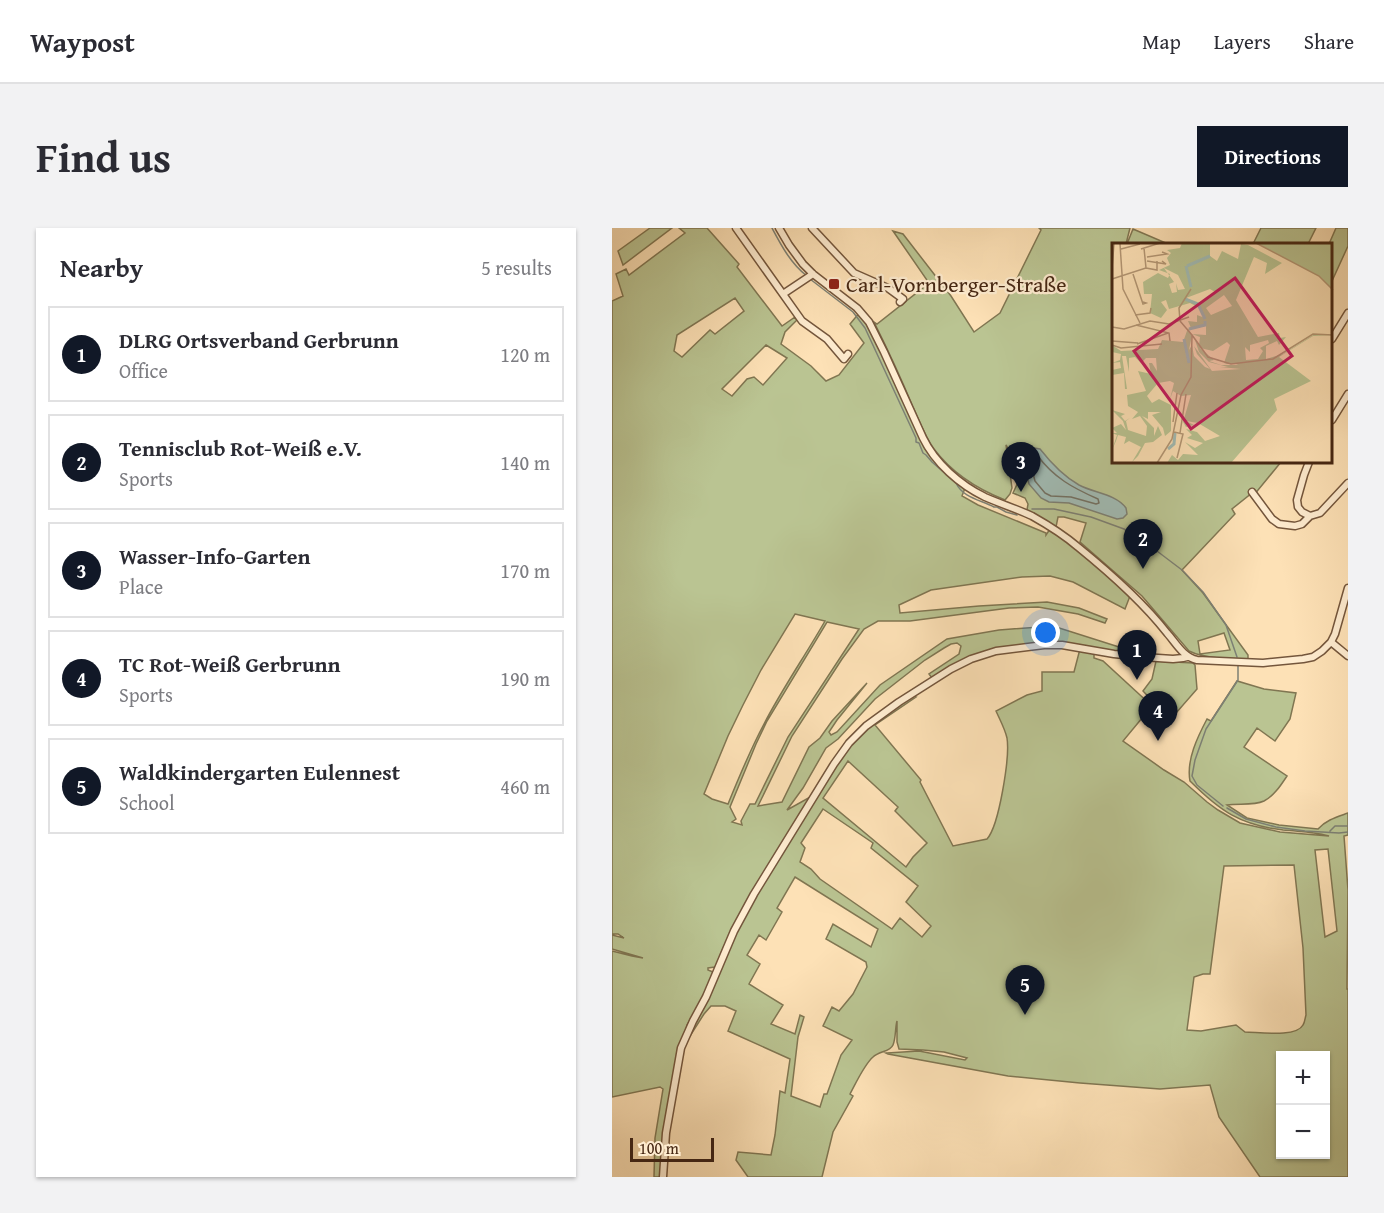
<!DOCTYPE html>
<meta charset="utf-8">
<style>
body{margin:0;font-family:"Gentium Book Plus",serif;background:#f2f2f3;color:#2b2b33}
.controls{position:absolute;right:18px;bottom:18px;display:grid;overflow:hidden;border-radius:0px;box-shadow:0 2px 4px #0004}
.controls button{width:54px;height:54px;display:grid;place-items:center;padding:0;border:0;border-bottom:2px solid #e1e1e2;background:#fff;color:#2b2b33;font:30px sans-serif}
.scale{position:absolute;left:18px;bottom:15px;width:84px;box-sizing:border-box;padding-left:6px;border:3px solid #462713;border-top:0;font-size:16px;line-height:21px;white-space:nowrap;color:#462713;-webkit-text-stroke:4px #feecd0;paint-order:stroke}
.you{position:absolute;left:434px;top:405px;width:21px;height:21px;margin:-15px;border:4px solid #fff;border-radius:50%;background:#1a73e8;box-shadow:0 0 0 9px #1a73e833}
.badge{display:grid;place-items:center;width:39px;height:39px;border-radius:50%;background:#111827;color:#fff;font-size:20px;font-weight:700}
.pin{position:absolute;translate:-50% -50px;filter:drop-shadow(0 2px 3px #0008)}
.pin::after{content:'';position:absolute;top:32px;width:21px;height:18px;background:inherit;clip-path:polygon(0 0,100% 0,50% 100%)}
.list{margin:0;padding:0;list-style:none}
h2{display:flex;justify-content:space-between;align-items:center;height:78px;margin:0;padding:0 24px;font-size:26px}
h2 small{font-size:20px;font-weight:400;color:#7c7c81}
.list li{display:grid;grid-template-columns:39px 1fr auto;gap:18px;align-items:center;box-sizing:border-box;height:96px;margin:0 12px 12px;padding:0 12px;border:2px solid #e1e1e2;border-radius:0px}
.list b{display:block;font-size:22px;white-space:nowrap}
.list p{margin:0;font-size:20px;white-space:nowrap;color:#7c7c81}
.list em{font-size:20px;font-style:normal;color:#7c7c81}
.map{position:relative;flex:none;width:736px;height:949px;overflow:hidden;border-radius:0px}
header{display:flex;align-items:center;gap:36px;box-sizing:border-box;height:84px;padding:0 30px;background:#fff;border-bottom:2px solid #e1e1e2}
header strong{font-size:28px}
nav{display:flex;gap:33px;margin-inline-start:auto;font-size:21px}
.intro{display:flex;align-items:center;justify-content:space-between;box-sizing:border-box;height:144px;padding:0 36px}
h1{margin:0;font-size:42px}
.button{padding:15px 27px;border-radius:0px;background:#111827;color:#fff;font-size:21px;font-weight:700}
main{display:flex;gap:36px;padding:0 36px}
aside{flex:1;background:#fff;border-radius:0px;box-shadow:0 2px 4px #0004}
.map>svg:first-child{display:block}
</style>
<header>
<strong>Waypost</strong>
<nav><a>Map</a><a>Layers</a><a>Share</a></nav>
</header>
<div class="intro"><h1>Find us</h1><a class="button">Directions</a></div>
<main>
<aside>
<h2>Nearby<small>5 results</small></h2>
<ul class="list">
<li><span class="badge">1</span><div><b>DLRG Ortsverband Gerbrunn</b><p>Office</p></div><em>120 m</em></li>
<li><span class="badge">2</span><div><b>Tennisclub Rot-Weiß e.V.</b><p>Sports</p></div><em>140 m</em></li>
<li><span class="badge">3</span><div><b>Wasser-Info-Garten</b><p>Place</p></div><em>170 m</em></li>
<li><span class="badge">4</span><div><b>TC Rot-Weiß Gerbrunn</b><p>Sports</p></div><em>190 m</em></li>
<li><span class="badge">5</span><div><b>Waldkindergarten Eulennest</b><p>School</p></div><em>460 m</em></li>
</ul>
</aside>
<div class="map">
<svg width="736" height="949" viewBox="0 0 736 949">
<rect width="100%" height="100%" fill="#fde1b6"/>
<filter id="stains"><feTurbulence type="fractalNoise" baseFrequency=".00333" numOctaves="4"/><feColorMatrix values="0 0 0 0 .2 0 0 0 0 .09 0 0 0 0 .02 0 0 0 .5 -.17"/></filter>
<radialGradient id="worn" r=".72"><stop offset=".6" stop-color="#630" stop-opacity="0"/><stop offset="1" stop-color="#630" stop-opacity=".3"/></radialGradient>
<path fill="#bac492" stroke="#807652" stroke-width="1.5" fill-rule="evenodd" d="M38,0H60L11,37L6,23Z
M67,0H95L127,36L125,39L170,98L183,89L185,92L173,104L169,116L199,138L214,153L227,147L252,115L238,96L248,84L259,102L312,219L318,227L353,260L350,268L366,277L434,305V307L438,301L453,310L518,368L513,381L461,354L438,348L410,349L319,362L287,377L288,385L367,378L435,374L467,380L495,391L493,395L466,386L426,379L397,380L298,393H266L252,401L230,431L180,508L146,578L170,574L197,519L208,510L220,493L255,455L225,492L217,504L219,507L225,504L268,457L335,411L387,402L441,398L507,419L532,424L531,426L429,415L409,417L387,420L320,450L317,446L347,426L349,418L345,415L339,416L332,420L313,432L263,471L226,511L214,520L191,560L175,582L200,568L111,720L105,737L103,739L96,740V742L101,744L92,769L75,797L73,806L49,949H42L43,910L51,861L48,859L0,869V723L20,728L31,730L0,721V707L12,710L6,706H0V73L11,68L4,46L14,41L17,47L73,5ZM123,70L132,83L103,106L98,102L70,129L62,123L65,107ZM154,117L175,130L151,157L142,149L135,151L120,168L110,161ZM183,386L213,393C193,428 170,461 152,496C138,522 127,549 116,576L100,571L92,566L116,508L131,477L149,442ZM215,394L247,401L176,509L143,576H138L129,593L130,597L120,594L124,591L118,579L144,516L155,493Z
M427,0H518L514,16H502V234H669L642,267L640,265L620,281L623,286L570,342L591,365L636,427V431C619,431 593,431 577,423L530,368L468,314L474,295L452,289H446L444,299L415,282L416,276L413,270L401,265L407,252L400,245L397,222L394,217L400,260L398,266L393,272C365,261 340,245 322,221C313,209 307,192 301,179C289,150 276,122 262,94L265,96L317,55L281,3L291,6L339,68L362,104L388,85L429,2ZM612,405L618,422L588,426L586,413Z
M649,0H704L696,16H641Z
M724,0H736V18L720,53V16H717Z
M521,1L556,16H557H515Z
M468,421L482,424V430L491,433L540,478L511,513L552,542L572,554L595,574L606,582L628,595L668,604L717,608C704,604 686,603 671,602C628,597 608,583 578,553C574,532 586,508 595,491L599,493L625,453L652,461L684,465L678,491L663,513L645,500L632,519L675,548C669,557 662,568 652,573C641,578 626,575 615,577L635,590L667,597L706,601C714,592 725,589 736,585V607L732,608L736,662L735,761H736V949H648L607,889L598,857L548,861L468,855L396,848L276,826L274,825L307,823L353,832L355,830L332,824L311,822L287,821L285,814V793C283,800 284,810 281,817C278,824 267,823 261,829C252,837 244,855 238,866L241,868L221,904L210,949H136L124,932L126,924L159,927L163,907L168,863L173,865L178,831L116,803L124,783L113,778H99L92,786L78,808L76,807L116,721L139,674L239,514L254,500L301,468L304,469L263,497L309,552L308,554L341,618L375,611C387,598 398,529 395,510C393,501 388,492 384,483L415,467L430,463V444H462ZM236,533L286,579L283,583L315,615L301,629L294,639L211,570ZM211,581L261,615L259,620L306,658L294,674L319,698L310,709L288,690L280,701L208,651L199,641L188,634L193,620L189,615ZM716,621L725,703L713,709L703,622ZM682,637L691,720L694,787C693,790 693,794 691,797C684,810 646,804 633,804L624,797L589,803L575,802L582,749L591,746H598L612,638ZM183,649L266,701L259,719L221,696L214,711L254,734L255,739L241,766L227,783L220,779L211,798L240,812L229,827L215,866H212L208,879L179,868L186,809L192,789L188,787L183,806L159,796L171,777L137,756L148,736L135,727L147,707L154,712L170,684L165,680ZM668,828H714V926H668Z
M544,433L581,435L583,437L585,461L558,492L531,463L540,451Z"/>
<path fill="#a1bcb5" stroke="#7d8074" stroke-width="1.5" d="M422,220L428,221C439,235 451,248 467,257C482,265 504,266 514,280L515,286L511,290L505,291L457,275L437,274L429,270L417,256L411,232L417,221Z"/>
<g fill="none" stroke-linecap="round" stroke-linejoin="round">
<path stroke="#747264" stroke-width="1.5" d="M421,227H425C442,250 461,260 486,271L487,275L484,276L459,269L439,268L433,265L423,253L418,234Z"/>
<path stroke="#7d8074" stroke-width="1.5" d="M160,0C169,17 179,36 195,48
M198,51L241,84L253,100L304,210V214L307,215L311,225L314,227L320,234L344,255C351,270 369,272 382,279H385L394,284L405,287
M420,281H442L479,289L512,301L537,317L570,342L591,364L614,397L625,429
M611,578L585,557L580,548L583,532L594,501L626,452V438
M615,580L634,591L664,599L693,603L727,605L736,604
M718,603L723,598H736"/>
<g stroke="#74563c" stroke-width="9">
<path id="minor" d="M124,0L190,93L215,111L232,131L236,126
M167,0L177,17L191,36L201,46L245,80L257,94L272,124L311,210C323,235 348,257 373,269C389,276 405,281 420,288C436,297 452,307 466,319C498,345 530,373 555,405C564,415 571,429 585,432L651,435L691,431L701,429L710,423L719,414L723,406L736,360
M200,0L242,45L276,60L291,71L288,74
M171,66L201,46
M720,111L736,85
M720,192L736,166
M697,234L692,247L685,272L686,279L690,284L698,288
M640,264L660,291L667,296L683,298L690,296L698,288L708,285L736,255
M719,414L736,428
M51,949L54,905L69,820L81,793L94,769L122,703L142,666L222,536L237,515L254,498L287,474L339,441L359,431L384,423L432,417H450L502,426L531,429L561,431L571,430L575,429"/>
</g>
<use href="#minor" stroke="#feecd0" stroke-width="6"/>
</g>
<rect fill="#8f2418" stroke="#feecd0" stroke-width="2" x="216" y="50" width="12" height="12" rx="3"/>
<g text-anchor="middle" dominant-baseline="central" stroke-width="4.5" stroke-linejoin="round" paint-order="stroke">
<g font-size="22" fill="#462713" stroke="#feecd0" text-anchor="start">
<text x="234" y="56">Carl-Vornberger-Straße</text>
</g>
</g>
<g transform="translate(500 15)">
<rect width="220" height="220" fill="#fde1b6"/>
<path d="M70,0H98V13L105,18L110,8L126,16L129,1L136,2L170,20L153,31L155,20L142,14L124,57L146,94L167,90L168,95L174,94L167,102L165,98L154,103V116L171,111L203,91L220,92L201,93L167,114L199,138L162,156L165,167L119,220H55L60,212L66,217L71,211L86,212L73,199L83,205L91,200L75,195L80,192L74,186L85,189L93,198L108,193L86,180L74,178L82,182L74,184L71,179L79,152L69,153L61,148L58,156L62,140L58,138L46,140L35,153L40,160L47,156L59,162V188L53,193L51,185L40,172L49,169H36V176L30,173L42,185V193L46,183L50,192L41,199L33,200L26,213L20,219L29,204L17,198L12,201L14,194L6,192L4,198L0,207L5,192L0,190H5L0,185L9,181L14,187L11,178L0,167L13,171L9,173L13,178L18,175L14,178L16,187L34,193L35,183L28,173L20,176L26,169L16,163L15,152L34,148L26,128L39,131L37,120H40L45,128L44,115H34L29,120L23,114L17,115V129L14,113H10L15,146H13L12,130L0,132V127L9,125L8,119L0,120L8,117L9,111L0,109V102L9,108L46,106L50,97L71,99L76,85L80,92L77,107L80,102L82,113L93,124L98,126L85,111L82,103L100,128L129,126L108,124H116L97,119L87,109L83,97L87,102L88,94L80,91L94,92V83L79,85L76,78L85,79V72L93,75L88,65L78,60L57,66L54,57L49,59L55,67L49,75L38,70L40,51H32L31,39L46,30L56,35L58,31L47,27L58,22L55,15L59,10L55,7L68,5ZM52,25L66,32L73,46L66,47L64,40L65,49L60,50L57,41L62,39ZM98,46L103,49L87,61L74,55ZM112,52L120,63L99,72L94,65ZM156,97L157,100L148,105L151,108L146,116L134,117L133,104L138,109V102ZM115,99L118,102L112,120L106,118L115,121H124L126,122H109L97,118L102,117L88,105L101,108ZM145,0H220V46L207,33Z" fill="#bac492" fill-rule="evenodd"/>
<path fill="none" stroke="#a1bcb5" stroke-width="3" d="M74,23L79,44M75,23L98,13M73,56L86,61L93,76M77,86L93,82V78M72,96L77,120M56,206L62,201L63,190"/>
<path fill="none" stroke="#b49775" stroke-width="1.5" d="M144,0L207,33L221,47M8,1L11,46L28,80M9,6L28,1M29,6L48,0M35,14L55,11L50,9M35,18L54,21L50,18M0,25L2,1M34,25L45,27V18M21,31L31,61L34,60L31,59M0,36L34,25L32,5M23,72L38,70L39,65M68,78L67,65L79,46M24,82L57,90L58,98M0,84L12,86L38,78L57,81L77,74M80,92L96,114L119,121L161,116L201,91L221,92M0,98L26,100M25,101L56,90M0,102L9,105L50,101M61,179L65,150M62,189L71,191L65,215M68,190L74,151M45,220L60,196L69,152L79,134L80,92L68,78"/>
<path fill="#c2185b" fill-opacity="0.15" stroke="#c2185b" stroke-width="3" d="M123,35L180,113L79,186L22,108Z"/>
<rect width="220" height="220" fill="none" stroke="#462713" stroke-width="3"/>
</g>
<rect width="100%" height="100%" filter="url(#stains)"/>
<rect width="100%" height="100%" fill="url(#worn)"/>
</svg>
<div class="controls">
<button>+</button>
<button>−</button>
</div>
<div class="scale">100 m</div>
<div class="you"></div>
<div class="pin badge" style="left:525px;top:452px">1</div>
<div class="pin badge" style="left:531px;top:341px">2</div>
<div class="pin badge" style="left:409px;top:264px">3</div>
<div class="pin badge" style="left:546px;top:513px">4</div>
<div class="pin badge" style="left:413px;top:787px">5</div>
</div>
</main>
